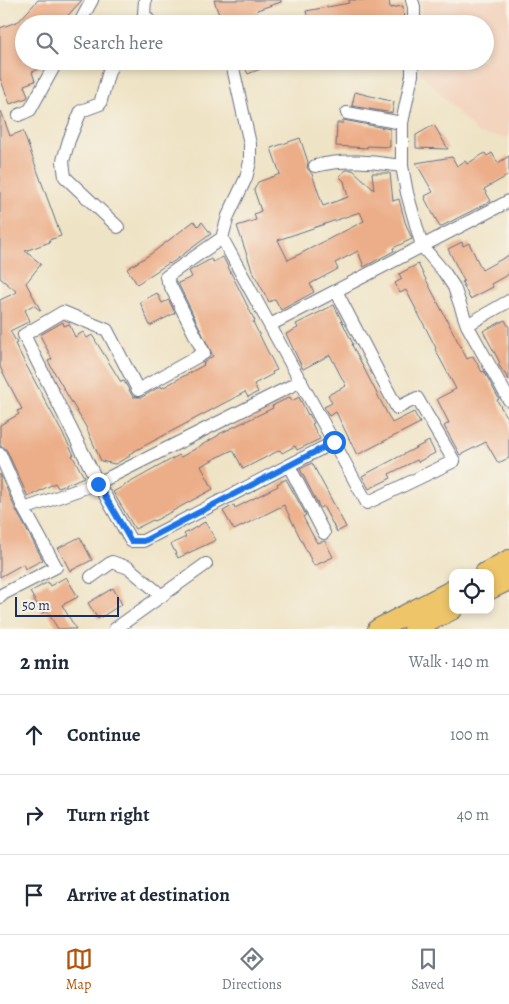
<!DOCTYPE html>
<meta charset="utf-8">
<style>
body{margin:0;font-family:Alegreya,serif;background:#f2f2f3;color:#1f2937}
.controls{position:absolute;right:15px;bottom:15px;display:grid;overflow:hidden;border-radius:10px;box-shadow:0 2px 8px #0003}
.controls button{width:45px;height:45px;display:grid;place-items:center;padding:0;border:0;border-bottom:1px solid #e0e1e3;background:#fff;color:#1f2937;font:25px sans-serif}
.scale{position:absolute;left:15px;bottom:12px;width:104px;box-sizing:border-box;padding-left:5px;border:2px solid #1b2f5e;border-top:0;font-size:14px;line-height:18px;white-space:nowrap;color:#1b2f5e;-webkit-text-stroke:4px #f7f3e8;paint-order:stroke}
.stop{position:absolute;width:15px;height:15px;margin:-11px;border:4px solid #1a73e8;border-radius:50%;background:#fff}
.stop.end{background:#1a73e8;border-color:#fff;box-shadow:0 1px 5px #0008}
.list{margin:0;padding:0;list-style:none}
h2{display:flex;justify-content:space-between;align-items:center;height:65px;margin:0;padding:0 20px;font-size:21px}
h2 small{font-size:16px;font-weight:400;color:#747a83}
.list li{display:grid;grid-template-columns:32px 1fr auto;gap:15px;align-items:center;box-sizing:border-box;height:80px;padding:0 20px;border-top:1px solid #e0e1e3}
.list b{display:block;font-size:19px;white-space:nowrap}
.list em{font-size:16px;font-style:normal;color:#747a83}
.icon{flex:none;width:28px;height:28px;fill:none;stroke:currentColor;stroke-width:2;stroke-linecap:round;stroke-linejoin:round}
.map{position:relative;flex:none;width:509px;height:629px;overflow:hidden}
.search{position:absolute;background:#fff;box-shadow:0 2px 8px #0003;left:15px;right:15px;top:15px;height:55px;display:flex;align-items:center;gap:12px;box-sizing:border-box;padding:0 18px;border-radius:28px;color:#747a83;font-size:19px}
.sheet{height:305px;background:#fff}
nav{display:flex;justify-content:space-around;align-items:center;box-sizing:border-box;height:70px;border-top:1px solid #e0e1e3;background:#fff;font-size:14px;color:#747a83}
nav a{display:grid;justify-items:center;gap:2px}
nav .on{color:#b45309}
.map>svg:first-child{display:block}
</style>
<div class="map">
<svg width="509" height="629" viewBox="0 0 509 629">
<rect width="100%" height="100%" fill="#f7f3e8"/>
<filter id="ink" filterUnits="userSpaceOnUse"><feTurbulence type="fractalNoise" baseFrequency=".02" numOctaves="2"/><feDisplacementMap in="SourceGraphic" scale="10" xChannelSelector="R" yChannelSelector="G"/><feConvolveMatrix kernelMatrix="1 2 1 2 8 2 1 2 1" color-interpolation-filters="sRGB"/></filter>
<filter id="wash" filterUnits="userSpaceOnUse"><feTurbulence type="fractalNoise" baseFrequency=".0096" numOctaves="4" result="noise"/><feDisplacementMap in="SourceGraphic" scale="20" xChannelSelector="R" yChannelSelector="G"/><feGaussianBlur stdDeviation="1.12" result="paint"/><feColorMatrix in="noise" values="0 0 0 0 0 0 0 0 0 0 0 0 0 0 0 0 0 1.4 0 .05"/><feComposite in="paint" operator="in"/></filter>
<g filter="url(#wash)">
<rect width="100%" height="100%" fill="#efe3c5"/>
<path fill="#f3d4bf" d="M422,0H509V138L478,134L421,73L422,61H485V24H422Z"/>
<g id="blocks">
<path fill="#ecae89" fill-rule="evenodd" d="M38,0H82L60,24H24V61H48L44,67L32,72L35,81L24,85L28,96L27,98L10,104L0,78V28L19,21Z
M214,0H281V2L257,10L260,24H222Z
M349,0H389L390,8L403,6L404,22L387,24H309L306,11L349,3Z
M242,61H277V62L248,74Z
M355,92L394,102L392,113L352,106Z
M0,111H1L10,136L23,131L61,236L49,240L50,242L25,251L41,264L26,283L41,311L33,305L25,310L30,321L10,331L17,343L15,344L74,455H72L84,477L58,488L55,483L28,497L7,451L4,447L0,446V425L19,414L17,411L22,409L0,367V300L17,292L0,278Z
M343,120L390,129V147L367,146V148L336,146L337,123H343Z
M434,125L448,149L416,148V135Z
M300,138L308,162L307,168L312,174L323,206L348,197L344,181L339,176L346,170H353L374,190L372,173H390L393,201L399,199L405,222L412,239L393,248L394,251L364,267L358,251L335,263L338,269L310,284L314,292L281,310L275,299L269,302L252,270L237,226L256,220L254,214L261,211L254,190L258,182L280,174L271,148ZM360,212L364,221L288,260L278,240Z
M485,153L487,156L492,153L498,163L509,156V175L484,189L491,201L440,227L425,199L426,198L425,196L433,192L416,163L452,157L457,166L465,161L467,164Z
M194,221L198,226L202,222L211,234L170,264L169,263L137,284L127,269L152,253Z
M462,242L463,246L469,243L482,270L509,255V274L491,284L493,287L470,299L462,282L464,281L448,249Z
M223,257L255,321L253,322L277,370L272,372L273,374L254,384L258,392L248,397L245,392L129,454L130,456L115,464L101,461L86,427L53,370L48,361L52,359L40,335L63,322L64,326L69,324L75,337L83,332L87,338L92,335L121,382L124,381L133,397H142L161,386L162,388L204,365L203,363L213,356L178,283L192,277L189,271L211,259L213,262Z
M418,264L467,359L473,356L482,372L484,371L499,399L497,400L509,422V458L498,463L486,442L460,455L444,426L449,423L437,399L456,389L435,349L436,348L406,290L400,293L395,283L402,279L399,274Z
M157,293L162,303L169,300L175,313L150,326L140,302Z
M334,305L353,344L352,345L392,423L414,412L420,423L357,455L336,412L329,416L324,407L332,403L328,395L346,386L330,355L303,369L286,334L298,328L296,324Z
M505,320L509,327V380L498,364L500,363L483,331Z
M290,397L292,401L299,397L308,415L309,414L314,423L312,424L320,439L297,450L295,446L282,453L280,450L243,469L233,450L228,452L201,466L213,489L158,519L154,521L153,520L135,529L113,492L179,455L181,457L219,435V434L273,408L272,406Z
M429,441L435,453L418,462L417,460L389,474L391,478L369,489L362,476Z
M312,463L346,527L337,532L323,506L320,508L300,469Z
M0,474L17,512L43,560L25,569L23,564L0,577Z
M286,479L306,515L303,517L317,543L325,541L333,557L314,566L284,505L234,530L223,511L234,505L235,508L278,486L277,484Z
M205,522L216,540L178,558L171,544L186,537L184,534Z
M80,537L92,560L70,571L58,548Z
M66,577L78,597L62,605L76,629H58L47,611L42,613L30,592L48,582L50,586Z
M113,588L122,604L98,619L88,603Z"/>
</g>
</g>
<g filter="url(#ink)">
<use href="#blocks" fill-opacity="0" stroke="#656e82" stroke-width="1"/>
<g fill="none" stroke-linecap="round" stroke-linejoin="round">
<g stroke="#656e82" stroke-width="14">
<path id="minor" d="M145,0L144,14L152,24
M412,0L414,7V24
M79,24L92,0
M115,61L109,71L100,104L81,111L69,140L63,161L65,177L118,227
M228,61L233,68L250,144V162L246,178L228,216L222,238L166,277L204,353L138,390L107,330L63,312L24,335L98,483L131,541H143L334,442
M412,61V75L402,123V166L407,193L422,246L444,272L454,287L467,325L509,400
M347,113L402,123
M19,115L30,110L57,61
M315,166C345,158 373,162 402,166
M222,238L367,503L454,461L417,398L397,408L336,291
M270,325L509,201
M467,325L509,301
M0,454L24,509L56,567L3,594L0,597
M289,466L324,533
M24,509L98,483L301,381
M91,577L112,562L129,568L162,596
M115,629L206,564"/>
</g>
<g stroke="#656e82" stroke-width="22">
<path id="trunk" d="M485,573L509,560
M490,589L509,580
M378,629L453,590
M414,629L453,609"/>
</g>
<use href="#minor" stroke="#fff" stroke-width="12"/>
<use href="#trunk" stroke="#eec569" stroke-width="20"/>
</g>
</g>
<g fill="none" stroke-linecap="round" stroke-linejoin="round" filter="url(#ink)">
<path stroke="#1a73e8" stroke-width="6" d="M98,484L131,541H144L334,442"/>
</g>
</svg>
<div class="controls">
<button><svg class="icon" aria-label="locate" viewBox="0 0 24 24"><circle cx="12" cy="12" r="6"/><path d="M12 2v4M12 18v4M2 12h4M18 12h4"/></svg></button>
</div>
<div class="scale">50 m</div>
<div class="stop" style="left:334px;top:442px"></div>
<div class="stop end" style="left:98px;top:484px"></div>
<div class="search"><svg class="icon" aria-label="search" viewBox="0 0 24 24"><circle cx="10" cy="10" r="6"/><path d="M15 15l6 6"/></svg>Search here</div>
</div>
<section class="sheet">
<h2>2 min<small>Walk · 140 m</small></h2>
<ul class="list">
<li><svg class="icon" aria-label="ahead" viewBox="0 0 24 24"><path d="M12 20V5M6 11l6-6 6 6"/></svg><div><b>Continue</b></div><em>100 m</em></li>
<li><svg class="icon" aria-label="right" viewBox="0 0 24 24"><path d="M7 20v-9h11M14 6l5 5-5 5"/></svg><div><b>Turn right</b></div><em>40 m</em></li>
<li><svg class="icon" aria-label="arrive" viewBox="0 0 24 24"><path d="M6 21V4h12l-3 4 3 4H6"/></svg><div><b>Arrive at destination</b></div></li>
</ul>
</section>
<nav>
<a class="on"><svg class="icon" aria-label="map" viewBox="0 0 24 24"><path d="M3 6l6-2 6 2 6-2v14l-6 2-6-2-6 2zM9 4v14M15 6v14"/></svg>Map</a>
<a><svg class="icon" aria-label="directions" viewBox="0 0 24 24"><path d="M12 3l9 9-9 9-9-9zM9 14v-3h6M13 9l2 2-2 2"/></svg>Directions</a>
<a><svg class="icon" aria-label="saved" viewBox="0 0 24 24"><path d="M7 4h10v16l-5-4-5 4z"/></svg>Saved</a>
</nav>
